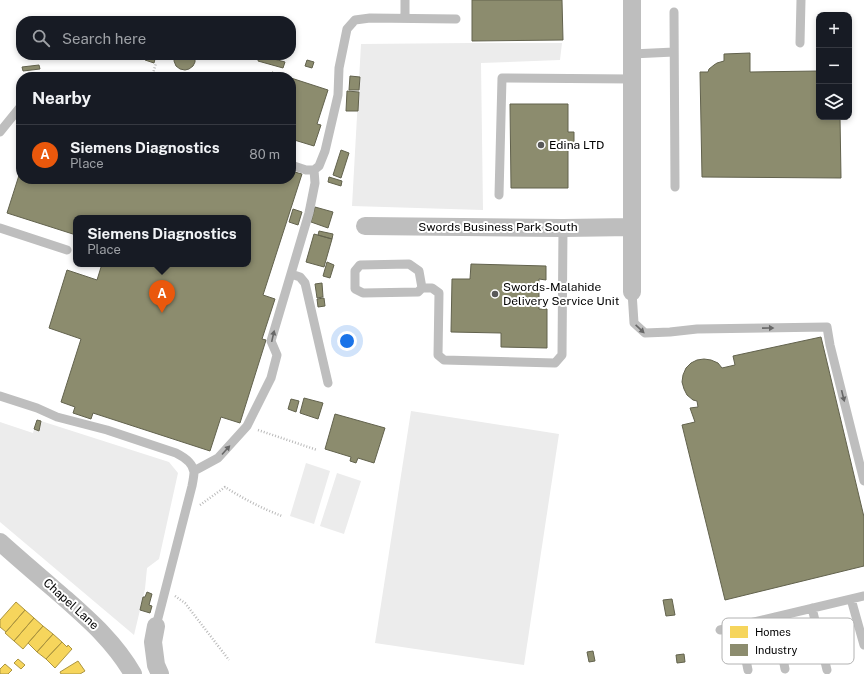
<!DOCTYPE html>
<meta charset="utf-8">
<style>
body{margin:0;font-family:"Public Sans",sans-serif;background:#20242c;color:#f1f3f6}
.controls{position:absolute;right:12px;top:12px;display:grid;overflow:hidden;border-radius:8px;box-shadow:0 2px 6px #0003}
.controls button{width:36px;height:36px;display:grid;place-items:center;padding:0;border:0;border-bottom:1px solid #363941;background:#171b24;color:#f1f3f6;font:20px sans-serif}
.you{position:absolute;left:347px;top:341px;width:14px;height:14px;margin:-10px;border:3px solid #fff;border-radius:50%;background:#1a73e8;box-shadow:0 0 0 6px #1a73e833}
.badge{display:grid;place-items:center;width:26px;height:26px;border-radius:50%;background:#ea580c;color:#fff;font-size:13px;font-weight:700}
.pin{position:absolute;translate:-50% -33px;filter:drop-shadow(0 1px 2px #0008)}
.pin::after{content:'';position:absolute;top:21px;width:14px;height:12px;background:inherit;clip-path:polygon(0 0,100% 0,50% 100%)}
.popup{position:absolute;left:73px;top:215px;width:178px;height:52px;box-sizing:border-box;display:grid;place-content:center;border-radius:8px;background:#171b24;filter:drop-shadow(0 1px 3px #0005);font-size:13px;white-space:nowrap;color:#9ea1a6}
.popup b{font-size:15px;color:#f1f3f6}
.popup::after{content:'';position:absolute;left:50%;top:100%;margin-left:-8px;border:8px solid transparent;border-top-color:#171b24}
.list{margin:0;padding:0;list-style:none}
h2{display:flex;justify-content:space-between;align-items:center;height:52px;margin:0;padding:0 16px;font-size:17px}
h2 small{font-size:13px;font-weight:400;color:#9ea1a6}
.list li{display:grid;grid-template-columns:26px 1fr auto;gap:12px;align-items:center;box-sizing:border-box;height:60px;padding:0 16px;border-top:1px solid #363941}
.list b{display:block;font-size:15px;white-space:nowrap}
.list p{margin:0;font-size:13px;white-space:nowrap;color:#9ea1a6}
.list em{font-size:13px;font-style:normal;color:#9ea1a6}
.icon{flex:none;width:22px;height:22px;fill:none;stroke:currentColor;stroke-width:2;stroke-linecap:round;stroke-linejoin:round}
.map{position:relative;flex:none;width:864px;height:674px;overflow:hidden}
.search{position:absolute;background:#171b24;box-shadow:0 2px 6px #0003;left:16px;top:16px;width:280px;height:44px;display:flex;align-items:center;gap:10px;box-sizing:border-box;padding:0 14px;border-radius:16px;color:#9ea1a6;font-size:15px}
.panel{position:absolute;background:#171b24;box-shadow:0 2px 6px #0003;left:16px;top:72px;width:280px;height:112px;border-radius:16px}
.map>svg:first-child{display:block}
</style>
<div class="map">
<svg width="864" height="674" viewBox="0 0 864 674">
<rect width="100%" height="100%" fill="#fff"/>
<path fill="#ececec" d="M471,43H562L560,60L481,63L483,210L352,206L361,44Z
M411,411L559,434L524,665L375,643Z
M41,421L169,462L178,473L159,559L147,568L145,589L134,635L0,522V422L33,433L34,429L39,431Z
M306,463L330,471L314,524L290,516Z
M337,473L361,481L344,534L320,526Z"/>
<path fill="#f6d55c" stroke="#ac9540" d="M16,602L25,610L6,632L0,627V620Z
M25,610L34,618L14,641L5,633Z
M34,618L43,626L23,649L14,641Z
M43,626L53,634L37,652L28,643Z
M53,634L62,642L46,659L37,652Z
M62,642L67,647L68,645L72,649L55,668L46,659Z
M18,659L25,665L21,669L14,663Z
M78,661L85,671L80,674H61L60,672Z
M5,664L12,670L8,674H0V669Z"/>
<path fill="#8c8c6e" stroke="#62624d" d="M472,0H562L563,40L472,41Z
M750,53V72L819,71V117H840L841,178L702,177L700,72H708L709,69L714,65L717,63L724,61V54Z
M146,55H156L154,63L145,60Z
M175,55H195V62L193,66L189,69L185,70L180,69L176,66L174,61Z
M259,55L285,62L283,68L258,61Z
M307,60L314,62L312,68L305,66Z
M39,65L40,69L23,71L22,67Z
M272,72L288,77H271Z
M350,76L360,77L359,90H349Z
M291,78L328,90L317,124L321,125L314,146L291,139Z
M347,91L359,92L358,111H346Z
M510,104H568V132H574V143L568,147V188H511Z
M341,150L349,153L341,178L333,175Z
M21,169V179H291V171L302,174L263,295L275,299L262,339L266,340L240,423L221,417L210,451L93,413L91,419L73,413L75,407L61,402L81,339L49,328L67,270L97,280L102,264H248V218H76V235L7,213Z
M329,177L342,181L341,186L328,182Z
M315,207L333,212L328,228L311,222Z
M293,209L302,212L298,225L289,222Z
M319,231L333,234L332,239L318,235Z
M314,234L332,239L324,267L306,262Z
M327,262L334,265L330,278L323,276Z
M471,264L546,266V280L539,279V309H547V348L501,347V333L451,332L452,279H470Z
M322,283L323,297L317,298L315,284Z
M324,298L325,306L318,307L317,299Z
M821,337L864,517V566L725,600L682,425L695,422L690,408L698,407L697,401L693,400L687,395L684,389L682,382L683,375L686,368L691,363L697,360L704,359L711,360L718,363L722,368L735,365L733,356Z
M304,398L323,403L318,419L300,413Z
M291,399L299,401L296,412L288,409Z
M335,414L385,428L374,463L358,458L356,463L350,461L351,457L325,449Z
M37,420L41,421L39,431L34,429Z
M147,592L152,594L149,605L152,606L150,613L140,610L143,597H145Z
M672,599L675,615L666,616L663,600Z
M593,651L595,661L589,662L587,652Z
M684,654L685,662L677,663L676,655Z"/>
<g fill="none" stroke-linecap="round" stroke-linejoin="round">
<path stroke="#b9b9b9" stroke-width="2.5" stroke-dasharray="1 2" stroke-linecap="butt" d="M152,77L156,63
M258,430L317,450
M200,505L225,487C242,498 263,509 282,516
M175,596L185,603L229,660"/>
<path stroke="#bebebe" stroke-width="9" d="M405,0V18
M674,12L675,187
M800,43L801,0
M632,54L674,52
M0,132L21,106
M291,165L306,170H314L319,166L325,151L338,95L339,68L347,29L355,20L370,18L456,19
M499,195L502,78L631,79
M0,228L67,250
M291,274L300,277L305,283L328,383
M422,288L419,271L409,264L360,265L355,271V289L363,293L418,292L422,288H432L439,293L438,355L444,360L555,363L562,355L563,228
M632,292L634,323L645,333L670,332L697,329L827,327L830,345L864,481
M0,396L37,408L57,417L107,430L176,453C184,457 193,463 194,472C194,476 193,481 192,486L156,626
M194,471L218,458L247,426L271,378L277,355L271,341L309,213L315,183L314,170
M851,599L864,645
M812,608L827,670
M775,617L785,669
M739,626L748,670
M720,630L864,596"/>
<path stroke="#bebebe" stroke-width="18" d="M632,0V292
M365,226L563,228L632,227
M0,542C20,560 40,577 61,595C88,619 114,641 133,674
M156,626L153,642L156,665L160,674"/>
</g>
<defs><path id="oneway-solid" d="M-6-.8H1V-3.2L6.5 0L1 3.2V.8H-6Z"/></defs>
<g fill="#686868">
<use href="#oneway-solid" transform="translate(768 328) rotate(-1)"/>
<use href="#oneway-solid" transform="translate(640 329) rotate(43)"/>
<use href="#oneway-solid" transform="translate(273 336) rotate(-77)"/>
<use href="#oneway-solid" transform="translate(843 396) rotate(76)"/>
<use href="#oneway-solid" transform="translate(226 450) rotate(-48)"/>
</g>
<g fill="#595959" stroke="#fff" stroke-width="1.5">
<circle cx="541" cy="145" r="4"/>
<circle cx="495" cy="294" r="4"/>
</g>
<g text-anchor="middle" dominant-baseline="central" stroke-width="4" stroke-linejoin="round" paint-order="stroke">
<g font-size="12" fill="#000" stroke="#fff" text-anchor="start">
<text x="549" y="145">Edina LTD</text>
<text x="503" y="287">Swords-Malahide<tspan x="503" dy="14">Delivery Service Unit</tspan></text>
</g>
<g font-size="12" fill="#000" stroke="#fff">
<text x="498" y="227">Swords Business Park South</text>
<text transform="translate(71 604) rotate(42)">Chapel Lane</text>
</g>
</g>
<rect x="722" y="618" width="132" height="46" rx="6" fill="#fff" stroke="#b2b2b2" stroke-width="1"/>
<rect x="730" y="626" width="18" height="12" fill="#f6d55c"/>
<rect x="730" y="644" width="18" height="12" fill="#8c8c6e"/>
<g font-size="11" fill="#000">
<text x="755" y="636">Homes</text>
<text x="755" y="654">Industry</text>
</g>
</svg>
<div class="controls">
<button>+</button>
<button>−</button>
<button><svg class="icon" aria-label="layers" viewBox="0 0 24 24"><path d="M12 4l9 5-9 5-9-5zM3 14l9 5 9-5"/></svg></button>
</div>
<div class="you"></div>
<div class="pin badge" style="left:162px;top:313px">A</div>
<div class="popup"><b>Siemens Diagnostics</b>Place</div>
<div class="search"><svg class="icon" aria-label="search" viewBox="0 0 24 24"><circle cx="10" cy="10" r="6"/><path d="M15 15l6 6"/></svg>Search here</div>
<section class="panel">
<h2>Nearby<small></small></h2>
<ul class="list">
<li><span class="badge">A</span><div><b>Siemens Diagnostics</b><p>Place</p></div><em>80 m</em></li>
</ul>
</section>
</div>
